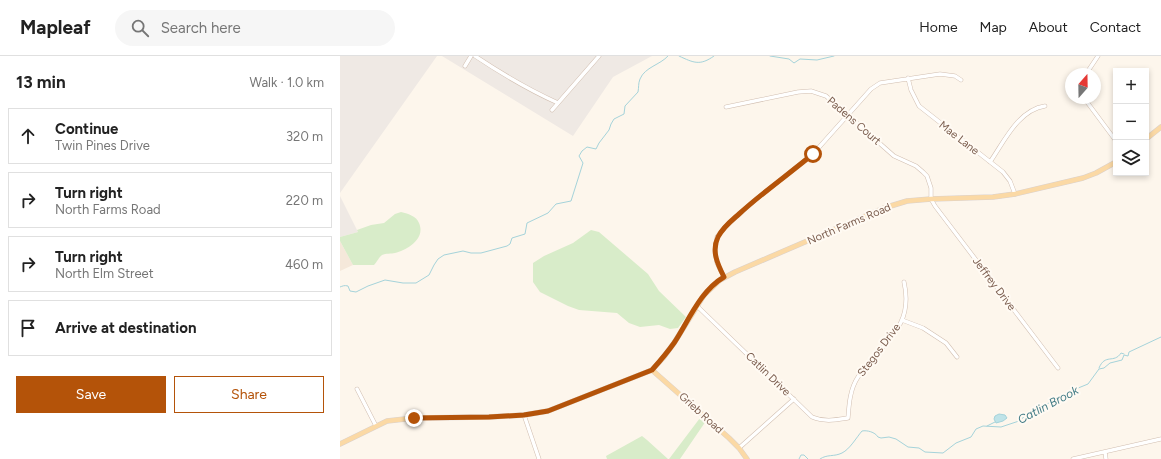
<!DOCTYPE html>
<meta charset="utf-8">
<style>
body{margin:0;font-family:Figtree,sans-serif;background:#f6f6f6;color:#222}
.controls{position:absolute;right:12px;top:12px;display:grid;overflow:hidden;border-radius:0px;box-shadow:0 2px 6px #0003}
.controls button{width:36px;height:36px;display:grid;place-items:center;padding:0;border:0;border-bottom:1px solid #e0e0e0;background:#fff;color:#222;font:20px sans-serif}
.compass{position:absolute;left:725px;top:12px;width:36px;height:36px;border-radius:50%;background:#fff;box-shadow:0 2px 6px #0003;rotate:20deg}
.stop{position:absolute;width:12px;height:12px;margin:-9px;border:3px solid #b45309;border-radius:50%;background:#fff}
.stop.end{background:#b45309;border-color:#fff;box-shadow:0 1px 4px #0008}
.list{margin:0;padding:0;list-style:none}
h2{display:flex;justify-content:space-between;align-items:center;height:52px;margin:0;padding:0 16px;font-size:17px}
h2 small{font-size:13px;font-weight:400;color:#767676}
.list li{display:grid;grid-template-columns:26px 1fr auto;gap:12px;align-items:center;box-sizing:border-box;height:56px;margin:0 8px 8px;padding:0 8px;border:1px solid #e0e0e0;border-radius:0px}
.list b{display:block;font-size:15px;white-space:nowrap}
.list p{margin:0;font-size:13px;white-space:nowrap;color:#767676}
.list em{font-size:13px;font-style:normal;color:#767676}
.actions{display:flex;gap:8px;padding:12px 16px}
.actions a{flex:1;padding:9px 0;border:1px solid #b45309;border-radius:0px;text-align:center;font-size:14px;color:#b45309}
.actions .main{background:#b45309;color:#fff}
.icon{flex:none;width:22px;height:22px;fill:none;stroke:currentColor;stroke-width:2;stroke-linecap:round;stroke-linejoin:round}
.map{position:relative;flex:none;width:821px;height:403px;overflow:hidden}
header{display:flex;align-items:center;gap:24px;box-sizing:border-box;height:56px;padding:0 20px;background:#fff;border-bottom:1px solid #e0e0e0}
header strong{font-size:19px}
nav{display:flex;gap:22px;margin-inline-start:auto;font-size:14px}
.search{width:280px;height:36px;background:#f6f6f6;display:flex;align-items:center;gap:10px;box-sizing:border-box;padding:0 14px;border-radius:22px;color:#767676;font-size:15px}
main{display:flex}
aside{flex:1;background:#fff}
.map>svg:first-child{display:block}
</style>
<header>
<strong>Mapleaf</strong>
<div class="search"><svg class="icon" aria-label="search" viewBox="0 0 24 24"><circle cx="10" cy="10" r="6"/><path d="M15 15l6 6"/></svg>Search here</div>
<nav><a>Home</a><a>Map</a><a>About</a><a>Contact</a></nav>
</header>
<main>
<aside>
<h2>13 min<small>Walk · 1.0 km</small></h2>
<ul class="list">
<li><svg class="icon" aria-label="ahead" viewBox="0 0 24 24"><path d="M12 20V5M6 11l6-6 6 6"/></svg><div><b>Continue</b><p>Twin Pines Drive</p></div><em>320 m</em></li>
<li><svg class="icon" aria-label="right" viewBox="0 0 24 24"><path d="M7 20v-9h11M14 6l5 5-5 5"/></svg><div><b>Turn right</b><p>North Farms Road</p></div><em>220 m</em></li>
<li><svg class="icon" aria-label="right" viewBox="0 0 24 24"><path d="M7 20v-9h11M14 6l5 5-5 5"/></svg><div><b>Turn right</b><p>North Elm Street</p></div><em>460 m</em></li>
<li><svg class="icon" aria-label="arrive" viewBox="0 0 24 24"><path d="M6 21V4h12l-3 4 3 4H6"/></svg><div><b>Arrive at destination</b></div></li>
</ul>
<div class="actions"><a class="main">Save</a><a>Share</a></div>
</aside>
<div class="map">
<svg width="821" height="403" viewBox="0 0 821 403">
<rect width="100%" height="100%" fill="#fdf6ec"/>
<path fill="#f5e8da" d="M0,185L13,209L0,215Z"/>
<path fill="#efe9e4" d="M0,0H97L0,137Z
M102,0H312L273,21L233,80Z
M0,140L18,176L0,181Z"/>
<path fill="#d8ecc9" d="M61,156C69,158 76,160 79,167C86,183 67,194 55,197C51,198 46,197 42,199C39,201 37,206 34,209H13L0,185V181L18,176L17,174L31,169L44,167L55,158Z
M251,174L259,176L308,218L319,235L346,261L338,272L330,273L319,269L300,271L289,267L277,257L239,254L228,250L200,236L193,226V207L204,200L233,187Z
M363,358L368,362L340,403H329Z
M302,380L307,384L328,403H267L266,400Z"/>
<path fill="#bfe3e8" stroke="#a5d3da" d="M659,358L665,359L667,362L663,365L656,367L654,363L655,360Z"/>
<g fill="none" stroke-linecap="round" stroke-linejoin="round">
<path stroke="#a5d3da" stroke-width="1" d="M339,0C354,7 360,10 374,0
M430,0L449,3L454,7L460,3L477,4L494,0
M0,231C3,230 4,229 8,230L10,235L16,236L28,230L45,224L63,227H76L89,219L94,209L98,203L104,199L123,195L131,197H141L167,190L170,188L172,182L185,178L187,167L208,157L216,148L231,145L243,107L239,100L242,95L247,91L256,93L259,87L269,74L271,68L274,63L284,58L285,50L298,36C299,31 298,28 300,23C305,11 320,9 328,0
M759,312C765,297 774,308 781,297L784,298
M647,370L655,366
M459,403L461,399H464L468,403
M480,403C487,398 494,401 502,397C510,393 516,382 522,375C527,374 535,376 538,381L541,382L549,381L556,383L568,391L579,392L585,396L603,397L616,387L631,381L636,373L643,370L661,371L679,365L691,355L700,352L726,337L748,328L759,313L764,312L770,307L782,304L784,299L788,300L789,296L821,281"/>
<g stroke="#d1beb0" stroke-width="4.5">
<path id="minor" d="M135,0C162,18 189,34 218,47
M125,10L131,0
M746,18L758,0
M568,22L571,34L579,50L663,116L670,125L675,138
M744,42L776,85
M386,51L458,36L471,35L486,40L554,100L576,110L583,116L587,120L591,132V143L595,150L718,312
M212,54L259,0
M650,106C664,86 678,54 705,50
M384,221L377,207L375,195L377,181L385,171L415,144L473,98L531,33L540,27L600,18L615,20L621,24
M357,250L472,361C484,366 495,364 508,362C509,348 510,333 518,321C540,288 575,273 564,226
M562,264L583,272L606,287L617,301
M17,333L36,370
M184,359L199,403
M399,392L454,343
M765,396L766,403
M733,403L821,383"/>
</g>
<g stroke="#dad1cd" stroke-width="5.5">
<path id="major" d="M806,83L821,71
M312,314L389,382L399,392L407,403
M0,388L47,365L74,362L149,361L184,359L208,355L312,314L323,302L334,287L364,239L380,224L395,216L544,152L567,145L591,143L653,141L675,138L743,122L756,117L776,106"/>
</g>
<use href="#minor" stroke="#fff" stroke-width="3.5"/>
<use href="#major" stroke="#fbd9a5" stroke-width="4.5"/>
</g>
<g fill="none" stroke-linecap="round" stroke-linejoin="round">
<path stroke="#b45309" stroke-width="5" d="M74,362L149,361L184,359L208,355L312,314C320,305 327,297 334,287C348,266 360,235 384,221C378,209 371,195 378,181C383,171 391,165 399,158C422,137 449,118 473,98"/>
</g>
<g text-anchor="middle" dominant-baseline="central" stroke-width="4" stroke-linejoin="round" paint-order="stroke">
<g font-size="11" fill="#7a5c4d" stroke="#fffaf3">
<text transform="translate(514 65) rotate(41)">Padens Court</text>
<text transform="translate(619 82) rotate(38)">Mae Lane</text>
<text transform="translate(509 168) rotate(-23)">North Farms Road</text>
<text transform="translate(654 228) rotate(53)">Jeffrey Drive</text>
<text transform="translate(539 294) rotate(-53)">Stegos Drive</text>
<text transform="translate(428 318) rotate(44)">Catlin Drive</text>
<text transform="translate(361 357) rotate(42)">Grieb Road</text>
</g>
<g font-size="12" font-style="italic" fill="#437c86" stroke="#fffaf3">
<text transform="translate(708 349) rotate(-28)">Catlin Brook</text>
</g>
</g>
</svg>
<div class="controls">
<button>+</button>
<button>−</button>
<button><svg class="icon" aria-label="layers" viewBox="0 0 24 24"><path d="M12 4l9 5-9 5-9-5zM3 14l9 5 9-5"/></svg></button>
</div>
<svg class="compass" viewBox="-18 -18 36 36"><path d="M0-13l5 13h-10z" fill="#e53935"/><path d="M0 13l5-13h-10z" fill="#767676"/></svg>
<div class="stop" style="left:473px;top:98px"></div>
<div class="stop end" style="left:74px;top:362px"></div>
</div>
</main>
